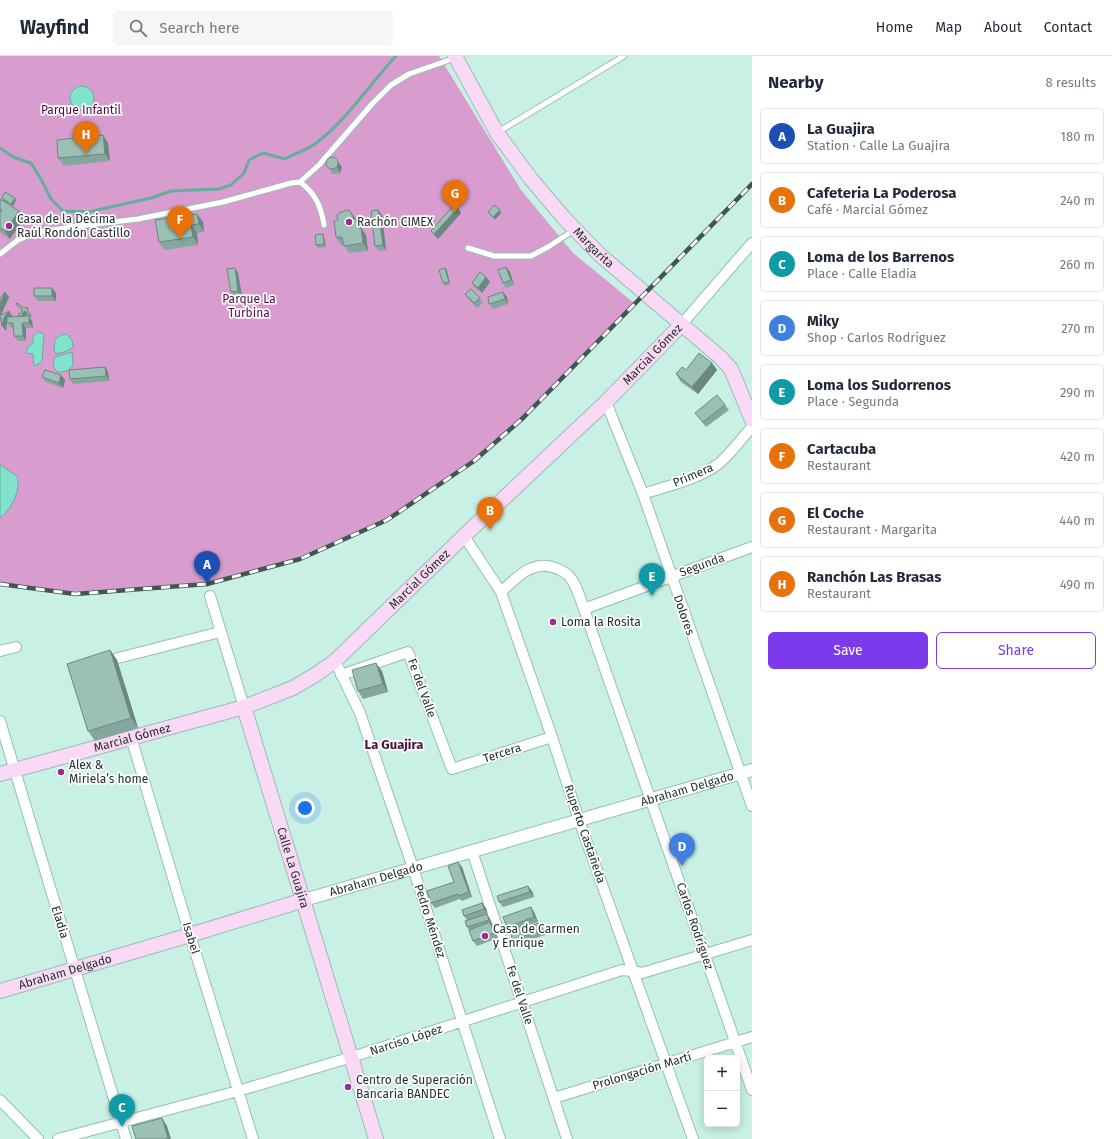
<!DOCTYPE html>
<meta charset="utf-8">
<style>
body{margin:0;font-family:"Fira Sans",sans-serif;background:#f6f6f7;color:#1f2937}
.controls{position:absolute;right:12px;bottom:12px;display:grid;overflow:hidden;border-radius:6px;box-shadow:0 2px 10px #0003}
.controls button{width:36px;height:36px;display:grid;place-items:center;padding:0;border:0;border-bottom:1px solid #e0e1e3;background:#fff;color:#1f2937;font:20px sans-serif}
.you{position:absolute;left:305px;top:752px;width:14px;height:14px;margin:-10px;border:3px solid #fff;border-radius:50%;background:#1a73e8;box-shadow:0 0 0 6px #1a73e833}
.badge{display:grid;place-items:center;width:26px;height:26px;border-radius:50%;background:#7c3aed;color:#fff;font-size:13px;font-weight:700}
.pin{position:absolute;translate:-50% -33px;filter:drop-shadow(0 1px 2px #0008)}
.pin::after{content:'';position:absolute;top:21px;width:14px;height:12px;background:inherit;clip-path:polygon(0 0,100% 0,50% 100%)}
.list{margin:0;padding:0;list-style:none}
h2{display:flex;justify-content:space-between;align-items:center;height:52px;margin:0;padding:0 16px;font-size:17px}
h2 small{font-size:13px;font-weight:400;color:#747a83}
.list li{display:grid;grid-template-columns:26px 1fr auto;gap:12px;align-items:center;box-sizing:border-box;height:56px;margin:0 8px 8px;padding:0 8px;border:1px solid #e0e1e3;border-radius:6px}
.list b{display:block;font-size:15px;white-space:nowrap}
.list p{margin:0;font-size:13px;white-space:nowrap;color:#747a83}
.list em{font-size:13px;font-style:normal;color:#747a83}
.actions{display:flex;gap:8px;padding:12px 16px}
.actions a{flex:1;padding:9px 0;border:1px solid #7c3aed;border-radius:6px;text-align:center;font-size:14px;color:#7c3aed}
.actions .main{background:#7c3aed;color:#fff}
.icon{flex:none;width:22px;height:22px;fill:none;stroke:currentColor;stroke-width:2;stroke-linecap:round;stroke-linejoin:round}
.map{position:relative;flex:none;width:752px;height:1083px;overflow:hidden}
header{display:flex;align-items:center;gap:24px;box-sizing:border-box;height:56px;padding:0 20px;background:#fff;border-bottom:1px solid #e0e1e3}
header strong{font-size:19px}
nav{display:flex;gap:22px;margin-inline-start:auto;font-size:14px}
.search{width:280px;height:36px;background:#f6f6f7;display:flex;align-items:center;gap:10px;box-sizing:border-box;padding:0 14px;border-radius:6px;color:#747a83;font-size:15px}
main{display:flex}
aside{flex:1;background:#fff}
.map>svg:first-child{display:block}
</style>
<header>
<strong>Wayfind</strong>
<div class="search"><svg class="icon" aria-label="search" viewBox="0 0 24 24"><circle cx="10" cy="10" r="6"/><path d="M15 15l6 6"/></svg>Search here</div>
<nav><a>Home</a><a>Map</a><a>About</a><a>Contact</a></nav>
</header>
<main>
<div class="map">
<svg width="752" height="1083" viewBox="0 0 752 1083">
<rect width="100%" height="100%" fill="#c8f0e5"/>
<path fill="#d89ccf" d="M0,0H439L521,134L573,197L634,247L510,373L470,406L403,452L381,465L296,502L206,526L116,533L65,536L0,527Z"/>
<path fill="#82e3cc" stroke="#65ae9c" d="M70 42a12 12 0 1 1 24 0a12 12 0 1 1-24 0Z
M38,276L44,278L42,306L34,310L33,298L26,297L28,291L34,286L32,282Z
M66,278L72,284L73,291L67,295L56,298L54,295L55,284L61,279Z
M72,296L73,309L69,314L62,316H57C53,310 52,307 55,301Z
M0,409L17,420C21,434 12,453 0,462Z"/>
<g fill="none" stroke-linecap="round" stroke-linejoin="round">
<path stroke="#65ae9c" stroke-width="3" d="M0,92L13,101L31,107L41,123L51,143L63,155L88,156L151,142L171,135L219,133L231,129L244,117L249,104L263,97L285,103C294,98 306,94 315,88C347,64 369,29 396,0"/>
<g stroke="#98beb4" stroke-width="7">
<path id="service" d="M498,76L624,0
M300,126C315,137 321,150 324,169
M468,192L494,200H531L548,191L574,174
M0,198L18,184L35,177L71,171L138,163L223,146L291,127L300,126L319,109L372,48L391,29L409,18L455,2"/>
</g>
<g stroke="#98beb4" stroke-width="12">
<path id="minor" d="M681,269L752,187
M606,346L643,438L752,750
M643,438C667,430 696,424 717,409C727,402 743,381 752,371
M464,480L501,536L552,681L579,764L693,1083
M501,536C518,520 535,501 560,514C563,516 566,517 568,519C576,527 580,542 584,553L752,1034
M210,540L244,651
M584,553L752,491
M0,595L16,591
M118,602L220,576
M335,605L360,657L413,812L500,1083
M341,619L408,596L452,713L552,681
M0,665L126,1083
M131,681L190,879L253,1083
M472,795L567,1083
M554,1042L752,981
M0,1044L38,1083
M58,1083L238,1035L352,1001L622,914L632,915L642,917L752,884"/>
</g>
<g stroke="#98beb4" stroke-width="14">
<g id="tertiary">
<path id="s1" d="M304,844L752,714"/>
</g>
</g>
<g stroke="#98beb4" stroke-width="16">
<g id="secondary">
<path id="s2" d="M455,0L497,77L531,123L564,162L600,199L720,301L731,313L752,364"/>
<path id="s3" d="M244,651L376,1083"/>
<path id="s4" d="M0,718L244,651L293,632L315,619L335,605L464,480L606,346L681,269"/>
<path id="s5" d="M0,935L190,879L304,844"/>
</g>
</g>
<use href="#service" stroke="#fff" stroke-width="5"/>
<use href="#minor" stroke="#fff" stroke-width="10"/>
<use href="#tertiary" stroke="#fff" stroke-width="12"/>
<use href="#secondary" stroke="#fad9f6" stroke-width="14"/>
<g stroke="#415650" stroke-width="4.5">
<path id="rail" d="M0,528L75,538L207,528L300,503L387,464L474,405L523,362L752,128"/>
</g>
<use href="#rail" stroke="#fff" stroke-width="3" stroke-dasharray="9" stroke-linecap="butt"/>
</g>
<path fill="#85a69d" d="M108,87L110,105L64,110L58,102Z
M342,111L340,117L337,118H333L329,112Z
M2,142L16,144L13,150L4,146L19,155L24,163L10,183L0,176V143L3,145Z
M458,152L461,157L438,183L435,180L431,175Z
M350,155L361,170L362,173L366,179L368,195L349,197L344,188L341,189L336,181Z
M197,158L203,166L204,176L197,177L198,189L164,194L159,186Z
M382,159L386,194L379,195L375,190Z
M324,181L326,191L318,192L316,189Z
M506,211L510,216L514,229L506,232L503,227Z
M235,212L238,217L242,240L234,241L231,236Z
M445,212L447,215L450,228L445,230L443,227Z
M486,221L490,226L482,237L475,232L472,227Z
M5,236L9,241L1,259H2L9,255L12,260H19L22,254L18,251L16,248L24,252L27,251L29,253L28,256L33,262H32L27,258L25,260H29L32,265L33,272H26V285H18L14,280V272H11L7,266L6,275L2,266L0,265V243Z
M56,237V245H38L34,240Z
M465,238L480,242L483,247L477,252L468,243Z
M507,241L508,248L493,253L489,248Z
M712,307L717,314L698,338L681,326L676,318L686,314Z
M105,311L108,316L109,325L73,328L70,323Z
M61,319L65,324L63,332L46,326L42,321Z
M725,349L729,354L706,371L695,357Z
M110,594L117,604L138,672L95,685L88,675Z
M382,615L388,636L363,643L358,635Z
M462,811L472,841L462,845L460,843L435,852L431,847L454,826Z
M532,835L534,841L503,851L499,846Z
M486,852L487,858L490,863L498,882L477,890L473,885L469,874L467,871V864L464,860Z
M534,856L538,866L510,876L507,871Z
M539,867L543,872L545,879L516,889L513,884Z"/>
<path fill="#6c8780" d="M103,79L108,87L110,105L105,98Z
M338,106L342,111L340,117L337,112Z
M15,142L16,144L13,150L11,148Z
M458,152L461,157L438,183L434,178Z
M378,154L382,159L386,194L383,189Z
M500,154L501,157L495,164L493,161Z
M19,155L24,163L10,183L5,175Z
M350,155L361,170L362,173L366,179L368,195L363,187L354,163Z
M197,158L203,166L204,176L199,168Z
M191,169L197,177L198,189L193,181Z
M323,178L324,181L326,191L324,188Z
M506,211L510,216L514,229L511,224Z
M235,212L238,217L242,240L238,235Z
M445,212L447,215L450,228L449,226Z
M486,221L490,226L482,237L478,232Z
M52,232L56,237V245L52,240Z
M5,236L9,241L0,261V249Z
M503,236L507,241L508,248L505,243Z
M9,255L12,260L7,267L6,275L2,270L4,262Z
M25,255L27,258L24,261L25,263L22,258Z
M29,260L32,265L33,272L29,267Z
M22,267L26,272V285L23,280Z
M712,307L717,314L698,338L692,331Z
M105,311L108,316L109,325L106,320Z
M61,319L65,324L63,332L59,327Z
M110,594L117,604L138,672L131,662Z
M376,607L382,615L388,636L383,628Z
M458,806L462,811L472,841L469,836Z
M528,830L532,835L534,841L530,836Z
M482,847L486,852L488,858L484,853Z
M531,851L534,856L538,866L534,861Z
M487,858L490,863L498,882L494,877Z
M539,867L543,872L545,879L542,874Z
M162,1062L167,1070L171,1083H168V1082Z"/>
<path fill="#9bc1b7" stroke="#6c8780" d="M103,79L105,98L58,102L57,84Z
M326 107a6 6 0 1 1 12 0a6 6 0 1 1-12 0Z
M5,136L15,142L11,148L2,142Z
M0,143L19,155L5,175L0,172V157L2,154L0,153Z
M454,149L458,152L434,178L431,175Z
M494,149L500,154L493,161L488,156Z
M347,154L350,155L354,163H356L358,172H361L363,187L344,190L342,181H336L334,165L338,164L337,160L339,157Z
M378,154L383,189L375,190L371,155Z
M197,158L199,168L191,169L193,181L159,186L155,164Z
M323,178L324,188L316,189L315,179Z
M506,211L511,224L503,227L498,214Z
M235,212L238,235L231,236L227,213Z
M445,212L449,226L443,227L439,214Z
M480,216L486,221L478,232L472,227Z
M34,232H52V240H34Z
M471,233L480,242L474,247L465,238Z
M5,236L0,249V243Z
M503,236L505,243L489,248L488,241Z
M17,247L24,252L27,251V254L31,259L30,260L25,255L22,258L23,260H19V257H21L23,254L16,248Z
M9,255L4,262L2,270L1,262L0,261V258L2,259Z
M29,260V267H22L23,280H14L13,267H7V261Z
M699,297L712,307L692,331L676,318L682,311L686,314Z
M105,311L106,320L70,323L69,314Z
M45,314L61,319L59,327L42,321Z
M717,339L725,349L703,366L695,357Z
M110,594L131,662L88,675L67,608Z
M376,607L383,628L358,635L352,614Z
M458,806L469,836L458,840V838L431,847L427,835L454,826L448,810Z
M528,830L530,836L499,846L497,840Z
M482,847L484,853L464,860L462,854Z
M531,851L534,861L507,871L503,861Z
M487,858L489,864L467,871L465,865Z
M490,866L494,877L473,885L469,874Z
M539,867L542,874L513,884L510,877Z
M162,1062L168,1082L165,1083H136L132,1070Z"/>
<g fill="#992e8f" stroke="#fff" stroke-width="1.5">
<circle cx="349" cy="166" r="4"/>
<circle cx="9" cy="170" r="4"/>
<circle cx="553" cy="566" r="4"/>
<circle cx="61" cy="716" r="4"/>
<circle cx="485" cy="880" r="4"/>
<circle cx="348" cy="1031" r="4"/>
</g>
<g text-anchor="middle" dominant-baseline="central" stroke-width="3.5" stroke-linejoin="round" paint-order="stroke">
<g font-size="12" fill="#520a4c" stroke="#fff">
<text x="81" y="54">Parque Infantil</text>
<text x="249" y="243">Parque La<tspan x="249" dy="14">Turbina</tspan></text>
</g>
<g font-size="12" fill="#21312d" stroke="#fff" text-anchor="start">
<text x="17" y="163">Casa de la Décima<tspan x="17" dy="14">Raúl Rondón Castillo</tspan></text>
<text x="357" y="166">Rachón CIMEX</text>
<text x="561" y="566">Loma la Rosita</text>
<text x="69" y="709">Alex &amp;<tspan x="69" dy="14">Miriela’s home</tspan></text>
<text x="493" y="873">Casa de Carmen<tspan x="493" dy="14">y Enrique</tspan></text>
<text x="356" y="1024">Centro de Superación<tspan x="356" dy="14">Bancaria BANDEC</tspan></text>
</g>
<g font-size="12" fill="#21312d" stroke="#fff">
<text stroke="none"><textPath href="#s2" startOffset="238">Margarita</textPath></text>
<text stroke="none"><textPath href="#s4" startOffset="797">Marcial Gómez</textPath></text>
<text transform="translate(693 419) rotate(-23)">Primera</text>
<text transform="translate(702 509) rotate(-20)">Segunda</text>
<text stroke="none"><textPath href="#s4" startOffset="473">Marcial Gómez</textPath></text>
<text transform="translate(684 559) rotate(71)">Dolores</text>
<text transform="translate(422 632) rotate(70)">Fe del Valle</text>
<text stroke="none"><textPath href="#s4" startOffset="137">Marcial Gómez</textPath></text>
<text transform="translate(502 697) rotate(-18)">Tercera</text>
<text stroke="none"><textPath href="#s1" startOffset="399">Abraham Delgado</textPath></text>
<text transform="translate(585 778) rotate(71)">Ruperto Castañeda</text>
<text stroke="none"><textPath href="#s3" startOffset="168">Calle La Guajira</textPath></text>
<text stroke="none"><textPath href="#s1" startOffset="75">Abraham Delgado</textPath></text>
<text transform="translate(430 865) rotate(72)">Pedro Méndez</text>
<text transform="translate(60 866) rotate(73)">Eladia</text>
<text transform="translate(695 870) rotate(71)">Carlos Rodríguez</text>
<text transform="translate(191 882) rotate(73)">Isabel</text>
<text stroke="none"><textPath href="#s5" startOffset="68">Abraham Delgado</textPath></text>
<text transform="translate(520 939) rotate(72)">Fe del Valle</text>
<text transform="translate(406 984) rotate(-18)">Narciso López</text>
<text transform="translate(642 1015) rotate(-17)">Prolongación Martí</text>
</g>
<g font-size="13" font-weight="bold" fill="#471342" stroke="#fff">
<text x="394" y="688">La Guajira</text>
</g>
</g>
</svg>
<div class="controls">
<button>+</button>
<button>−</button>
</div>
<div class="you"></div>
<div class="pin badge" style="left:207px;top:528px;background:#1a4fb4">A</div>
<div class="pin badge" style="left:490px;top:474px;background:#e8710a">B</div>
<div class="pin badge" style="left:122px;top:1071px;background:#0f9aa8">C</div>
<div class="pin badge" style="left:682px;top:810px;background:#3f7fe0">D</div>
<div class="pin badge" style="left:652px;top:540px;background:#0f9aa8">E</div>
<div class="pin badge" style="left:180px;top:183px;background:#e8710a">F</div>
<div class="pin badge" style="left:455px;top:157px;background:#e8710a">G</div>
<div class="pin badge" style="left:86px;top:98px;background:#e8710a">H</div>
</div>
<aside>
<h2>Nearby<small>8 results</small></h2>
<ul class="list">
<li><span class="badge" style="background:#1a4fb4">A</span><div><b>La Guajira</b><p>Station · Calle La Guajira</p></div><em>180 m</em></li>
<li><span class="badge" style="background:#e8710a">B</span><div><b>Cafeteria La Poderosa</b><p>Café · Marcial Gómez</p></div><em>240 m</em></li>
<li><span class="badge" style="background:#0f9aa8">C</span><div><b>Loma de los Barrenos</b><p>Place · Calle Eladia</p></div><em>260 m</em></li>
<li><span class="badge" style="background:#3f7fe0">D</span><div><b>Miky</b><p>Shop · Carlos Rodríguez</p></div><em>270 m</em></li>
<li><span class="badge" style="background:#0f9aa8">E</span><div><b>Loma los Sudorrenos</b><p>Place · Segunda</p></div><em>290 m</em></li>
<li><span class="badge" style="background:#e8710a">F</span><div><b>Cartacuba</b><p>Restaurant</p></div><em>420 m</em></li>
<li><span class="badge" style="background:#e8710a">G</span><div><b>El Coche</b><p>Restaurant · Margarita</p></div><em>440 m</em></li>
<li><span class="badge" style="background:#e8710a">H</span><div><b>Ranchón Las Brasas</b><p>Restaurant</p></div><em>490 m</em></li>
</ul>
<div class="actions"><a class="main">Save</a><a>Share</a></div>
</aside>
</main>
